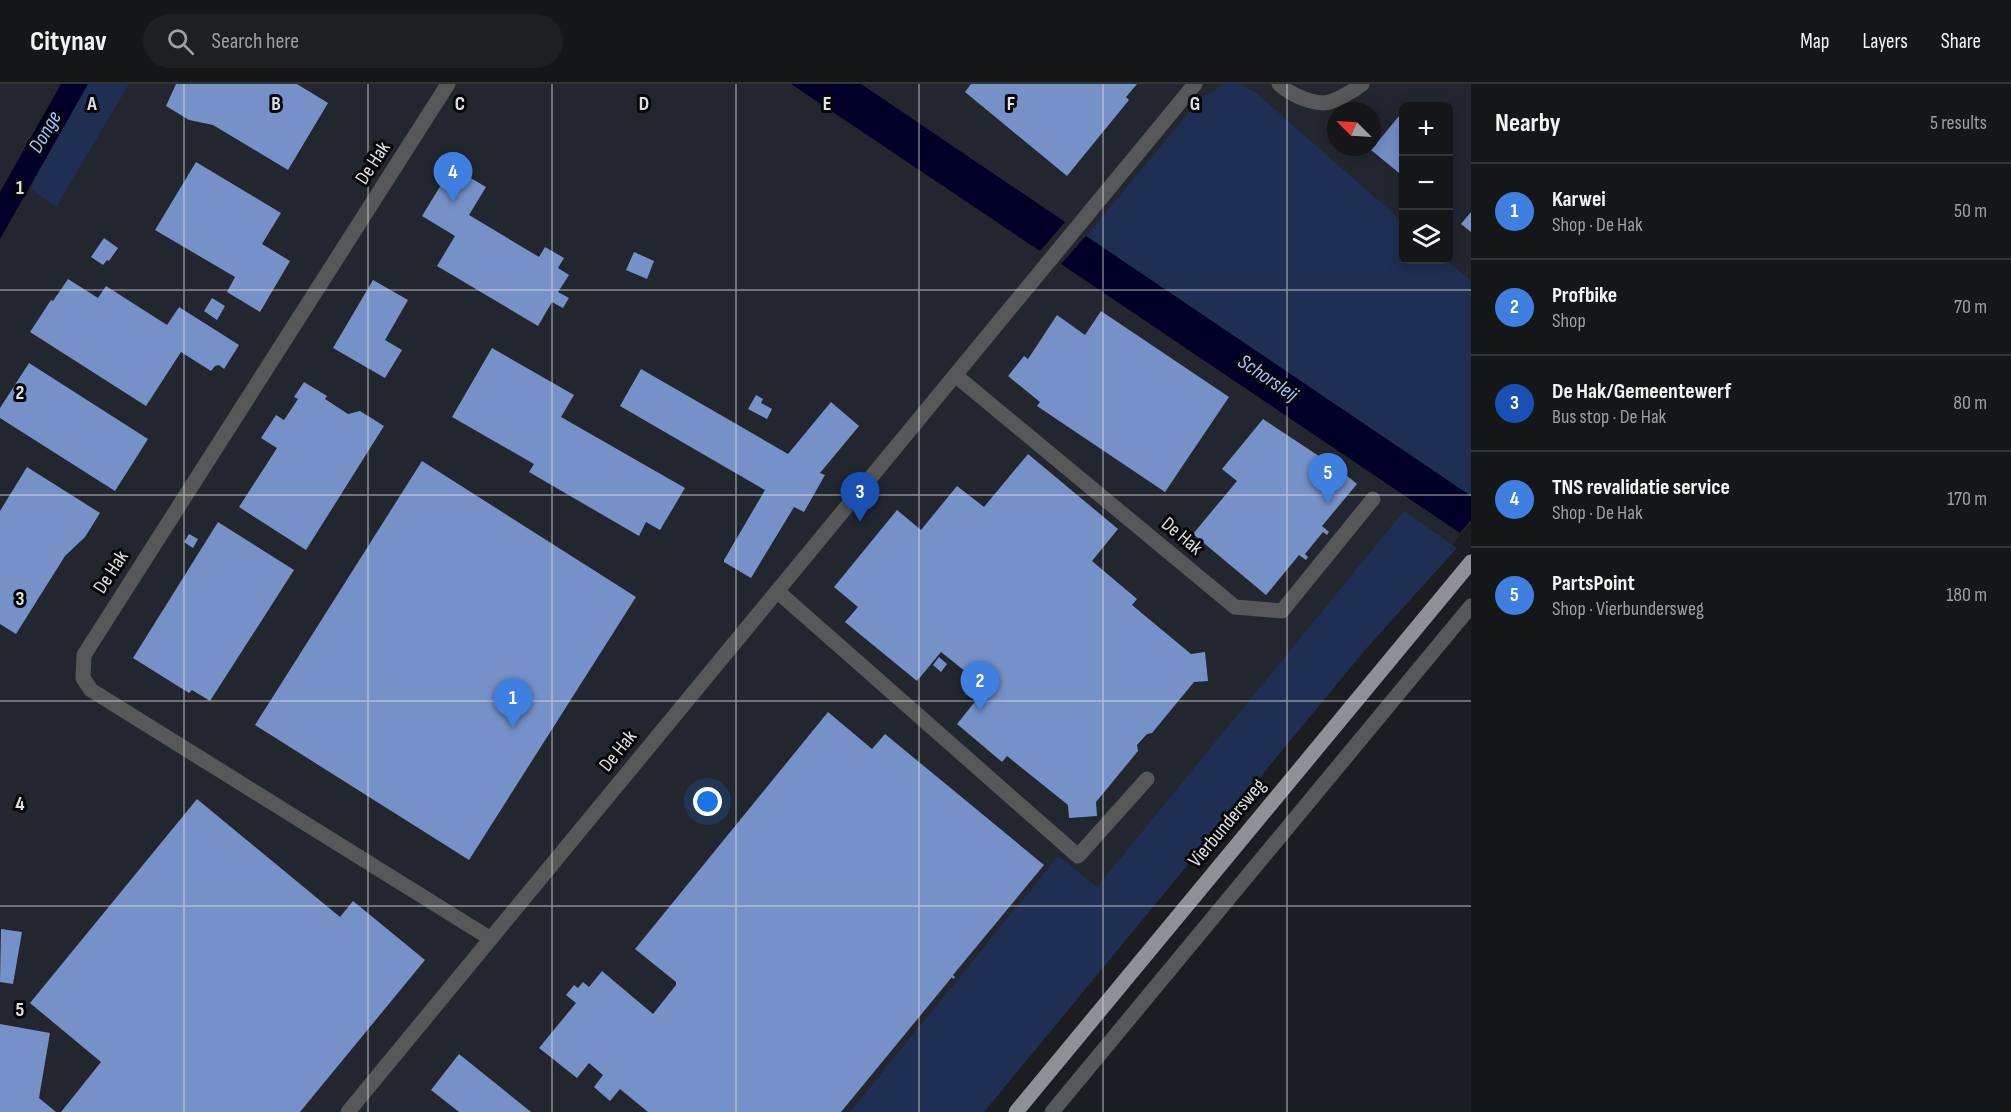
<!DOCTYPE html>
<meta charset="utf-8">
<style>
body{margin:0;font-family:"Sofia Sans Condensed",sans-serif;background:#1d1f21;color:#f1f3f6}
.controls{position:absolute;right:18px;top:18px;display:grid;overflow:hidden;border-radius:9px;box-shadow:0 3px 15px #0003}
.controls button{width:54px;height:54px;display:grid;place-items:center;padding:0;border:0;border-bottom:2px solid #333537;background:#141618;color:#f1f3f6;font:30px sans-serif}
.compass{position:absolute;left:1327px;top:18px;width:54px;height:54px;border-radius:50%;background:#141618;box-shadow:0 3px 15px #0003;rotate:294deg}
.you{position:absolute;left:708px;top:718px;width:21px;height:21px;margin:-15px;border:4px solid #fff;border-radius:50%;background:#1a73e8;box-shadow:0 0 0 9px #1a73e833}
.badge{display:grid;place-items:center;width:39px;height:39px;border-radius:50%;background:#94b7fd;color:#fff;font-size:20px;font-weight:700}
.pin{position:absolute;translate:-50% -50px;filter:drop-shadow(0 2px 3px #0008)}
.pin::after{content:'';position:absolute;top:32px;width:21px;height:18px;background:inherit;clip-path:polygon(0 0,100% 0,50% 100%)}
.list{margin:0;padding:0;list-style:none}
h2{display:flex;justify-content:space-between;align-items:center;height:78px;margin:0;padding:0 24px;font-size:26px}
h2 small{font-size:20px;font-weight:400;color:#9d9fa2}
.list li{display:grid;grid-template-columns:39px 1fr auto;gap:18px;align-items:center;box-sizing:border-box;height:96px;padding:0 24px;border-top:2px solid #333537}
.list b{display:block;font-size:22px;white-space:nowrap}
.list p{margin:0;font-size:20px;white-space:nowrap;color:#9d9fa2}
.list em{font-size:20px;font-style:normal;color:#9d9fa2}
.icon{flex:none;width:33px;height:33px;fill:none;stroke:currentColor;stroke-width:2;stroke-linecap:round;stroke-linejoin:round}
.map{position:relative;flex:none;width:1471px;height:1028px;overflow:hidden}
header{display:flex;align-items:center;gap:36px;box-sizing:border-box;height:84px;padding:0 30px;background:#141618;border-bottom:2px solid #333537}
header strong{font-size:28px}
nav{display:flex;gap:33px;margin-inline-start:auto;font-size:21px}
.search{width:420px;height:54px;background:#1d1f21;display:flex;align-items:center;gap:15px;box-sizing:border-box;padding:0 21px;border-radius:33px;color:#9d9fa2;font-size:22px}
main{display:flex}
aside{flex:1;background:#141618}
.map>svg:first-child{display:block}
</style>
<header>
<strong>Citynav</strong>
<div class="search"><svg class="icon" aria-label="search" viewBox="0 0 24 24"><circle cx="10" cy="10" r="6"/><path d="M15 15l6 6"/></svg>Search here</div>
<nav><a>Map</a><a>Layers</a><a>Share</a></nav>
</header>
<main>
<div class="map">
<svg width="1471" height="1028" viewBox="0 0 1471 1028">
<rect width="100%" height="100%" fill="#1b1d20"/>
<path fill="#22272f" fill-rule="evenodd" d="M0,0H1471V439L957,1028H0ZM1404,22H1448V176H1404ZM1336,27H1372V63H1336Z"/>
<path fill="#1e2f53" d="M88,0H129L56,123L30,104Z
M1224,0H1240L1256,9L1403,138L1404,176H1446L1471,197V412L1086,152L1201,14Z
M1404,427L1457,464L1365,566L984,1028H850L1058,772L1097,803Z"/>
<path fill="#000028" d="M61,0H88L0,155V108Z
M791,0H861L1065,138L1040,167Z
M1086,152L1471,412V436L1460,449L1061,180Z"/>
<path fill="#7691c7" d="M176,0H297L328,19L288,86L213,41L189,36L166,22Z
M971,0H1137L1126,13L1129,16L1067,92L965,8Z
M1399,32L1404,36V93L1371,66Z
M196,78L281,129L262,160L290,177L260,228L227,208L235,193L155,146Z
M452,83L486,103L469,131L539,173L545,163L564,174L558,184L569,191L558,208L569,214L563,224L552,218L538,242L437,182L455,152L422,132Z
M1471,128V148L1461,140Z
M104,154L118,164L109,177L107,176L103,181L91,173Z
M634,168L654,177L647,195L626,186Z
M68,195L98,214L106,202L167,241L179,223L239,261L224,285L219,281L215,282L211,287L181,268L146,322L30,248L51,216L53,217Z
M373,196L408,216L385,256L402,266L385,294L333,264Z
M212,214L225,222L217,236L204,227Z
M1101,227L1229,313L1165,408L1037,322L1040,318L1008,292L1024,272L1028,275L1057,231L1085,251Z
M492,264L574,311L561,333L685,404L660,446L646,438L639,452L529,388L534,380L452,333Z
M29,279L148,355L115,407L0,334V324Z
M641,285L788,370L831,318L859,342L820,389L825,391L804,428L794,423L751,494L724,478V476L765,406L620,322Z
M304,298L327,312L325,315L348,330L360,327L384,342L306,466L239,423L277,364L261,354L276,331L284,336L298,315L294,313Z
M756,311L763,315L761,319L772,325L767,335L748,325Z
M1263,335L1340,386L1357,400L1322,442L1329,448L1327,451L1323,448L1305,470L1308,473L1306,476L1299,471L1266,511L1193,450L1237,397L1222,385Z
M1028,370L1118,445L1092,477L1137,515L1132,521L1191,570L1205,568L1208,597L1194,598L1152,649L1147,650L1137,661L1138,667L1096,718L1097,732L1069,734L1068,721L1007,672L1002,678L957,640L986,604L941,568L917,597L845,538L858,523L834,503L897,426L921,446L957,402L984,423Z
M422,377L636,513L469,776L255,641Z
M27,383L100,429L85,453L65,472L16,550L0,540V427Z
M218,438L294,486L210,617L192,606L189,609L133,574Z
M189,450L198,455L193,464L184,458Z
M939,573L947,580L941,588L933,581Z
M828,628L872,665L885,650L1044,781L953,891L955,893L953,895L952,893L841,1028H648L620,1005L610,1017L594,1003L603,991L589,979L577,994L539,964L576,919L566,911L574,901L578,904L583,898L589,903L602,887L653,930L676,901V898L635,865Z
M197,715L340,833L353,817L425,876L300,1028H61L101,978L30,919Z
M1,845L22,848L13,900L0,898Z
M0,940L50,949L39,1014L56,1028H0Z
M459,970L531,1028H459L431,1006Z"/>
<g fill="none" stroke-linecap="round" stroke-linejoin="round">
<path stroke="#565758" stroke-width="15" d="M448,0L84,571L83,594L91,606L491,855
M1279,0C1290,10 1307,18 1323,19C1334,19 1353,7 1362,0
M955,291L1235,523L1282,527L1373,415
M777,507L1078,772L1147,695
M348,1028L1195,0
M1052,1028L1471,522"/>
<path stroke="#8f9094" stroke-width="15" d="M1016,1028L1471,478"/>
</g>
<path fill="none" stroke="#dfe0e2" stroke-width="1.5" stroke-opacity="0.55" d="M184,0V1028M368,0V1028M552,0V1028M736,0V1028M919,0V1028M1103,0V1028M1287,0V1028M0,206H1471M0,411H1471M0,617H1471M0,822H1471"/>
<g text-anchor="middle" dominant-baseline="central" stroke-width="6" stroke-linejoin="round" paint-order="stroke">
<g font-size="20" fill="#dfe0e2" stroke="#070709">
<text transform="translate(373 79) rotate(-57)">De Hak</text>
<text transform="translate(1182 452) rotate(40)">De Hak</text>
<text transform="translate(111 488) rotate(-57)">De Hak</text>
<text transform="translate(618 667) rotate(-51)">De Hak</text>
<text transform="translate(1227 739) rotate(-50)">Vierbundersweg</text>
</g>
<g font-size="21" font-style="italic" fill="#a2c1fe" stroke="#070709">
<text transform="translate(45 48) rotate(-60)">Donge</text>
<text transform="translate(1268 294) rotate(34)">Schorsleij</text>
</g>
</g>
<g font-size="20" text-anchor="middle" font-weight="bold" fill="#dfe0e2" stroke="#070709" stroke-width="6" stroke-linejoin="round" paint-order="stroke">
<text x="92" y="26">A</text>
<text x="276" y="26">B</text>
<text x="460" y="26">C</text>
<text x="644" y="26">D</text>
<text x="827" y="26">E</text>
<text x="1011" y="26">F</text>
<text x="1195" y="26">G</text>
<text x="20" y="110">1</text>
<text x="20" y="315">2</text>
<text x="20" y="521">3</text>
<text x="20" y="726">4</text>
<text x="20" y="932">5</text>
</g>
</svg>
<div class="controls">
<button>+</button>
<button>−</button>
<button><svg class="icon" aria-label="layers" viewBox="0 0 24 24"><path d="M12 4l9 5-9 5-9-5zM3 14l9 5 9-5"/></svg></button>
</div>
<svg class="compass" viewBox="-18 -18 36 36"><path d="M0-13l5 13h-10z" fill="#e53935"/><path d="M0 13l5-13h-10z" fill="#9d9fa2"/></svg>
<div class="you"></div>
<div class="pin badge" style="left:513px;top:644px;background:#3f7fe0">1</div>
<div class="pin badge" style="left:980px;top:627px;background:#3f7fe0">2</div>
<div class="pin badge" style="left:860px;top:438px;background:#1a4fb4">3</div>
<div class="pin badge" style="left:453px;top:118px;background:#3f7fe0">4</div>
<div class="pin badge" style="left:1328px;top:419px;background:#3f7fe0">5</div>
</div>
<aside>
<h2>Nearby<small>5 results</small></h2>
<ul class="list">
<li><span class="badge" style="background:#3f7fe0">1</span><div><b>Karwei</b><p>Shop · De Hak</p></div><em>50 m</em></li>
<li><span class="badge" style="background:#3f7fe0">2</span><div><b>Profbike</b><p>Shop</p></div><em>70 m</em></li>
<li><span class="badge" style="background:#1a4fb4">3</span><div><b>De Hak/Gemeentewerf</b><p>Bus stop · De Hak</p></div><em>80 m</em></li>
<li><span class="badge" style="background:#3f7fe0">4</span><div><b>TNS revalidatie service</b><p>Shop · De Hak</p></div><em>170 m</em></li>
<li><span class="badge" style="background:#3f7fe0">5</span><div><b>PartsPoint</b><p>Shop · Vierbundersweg</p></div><em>180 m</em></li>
</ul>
</aside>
</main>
